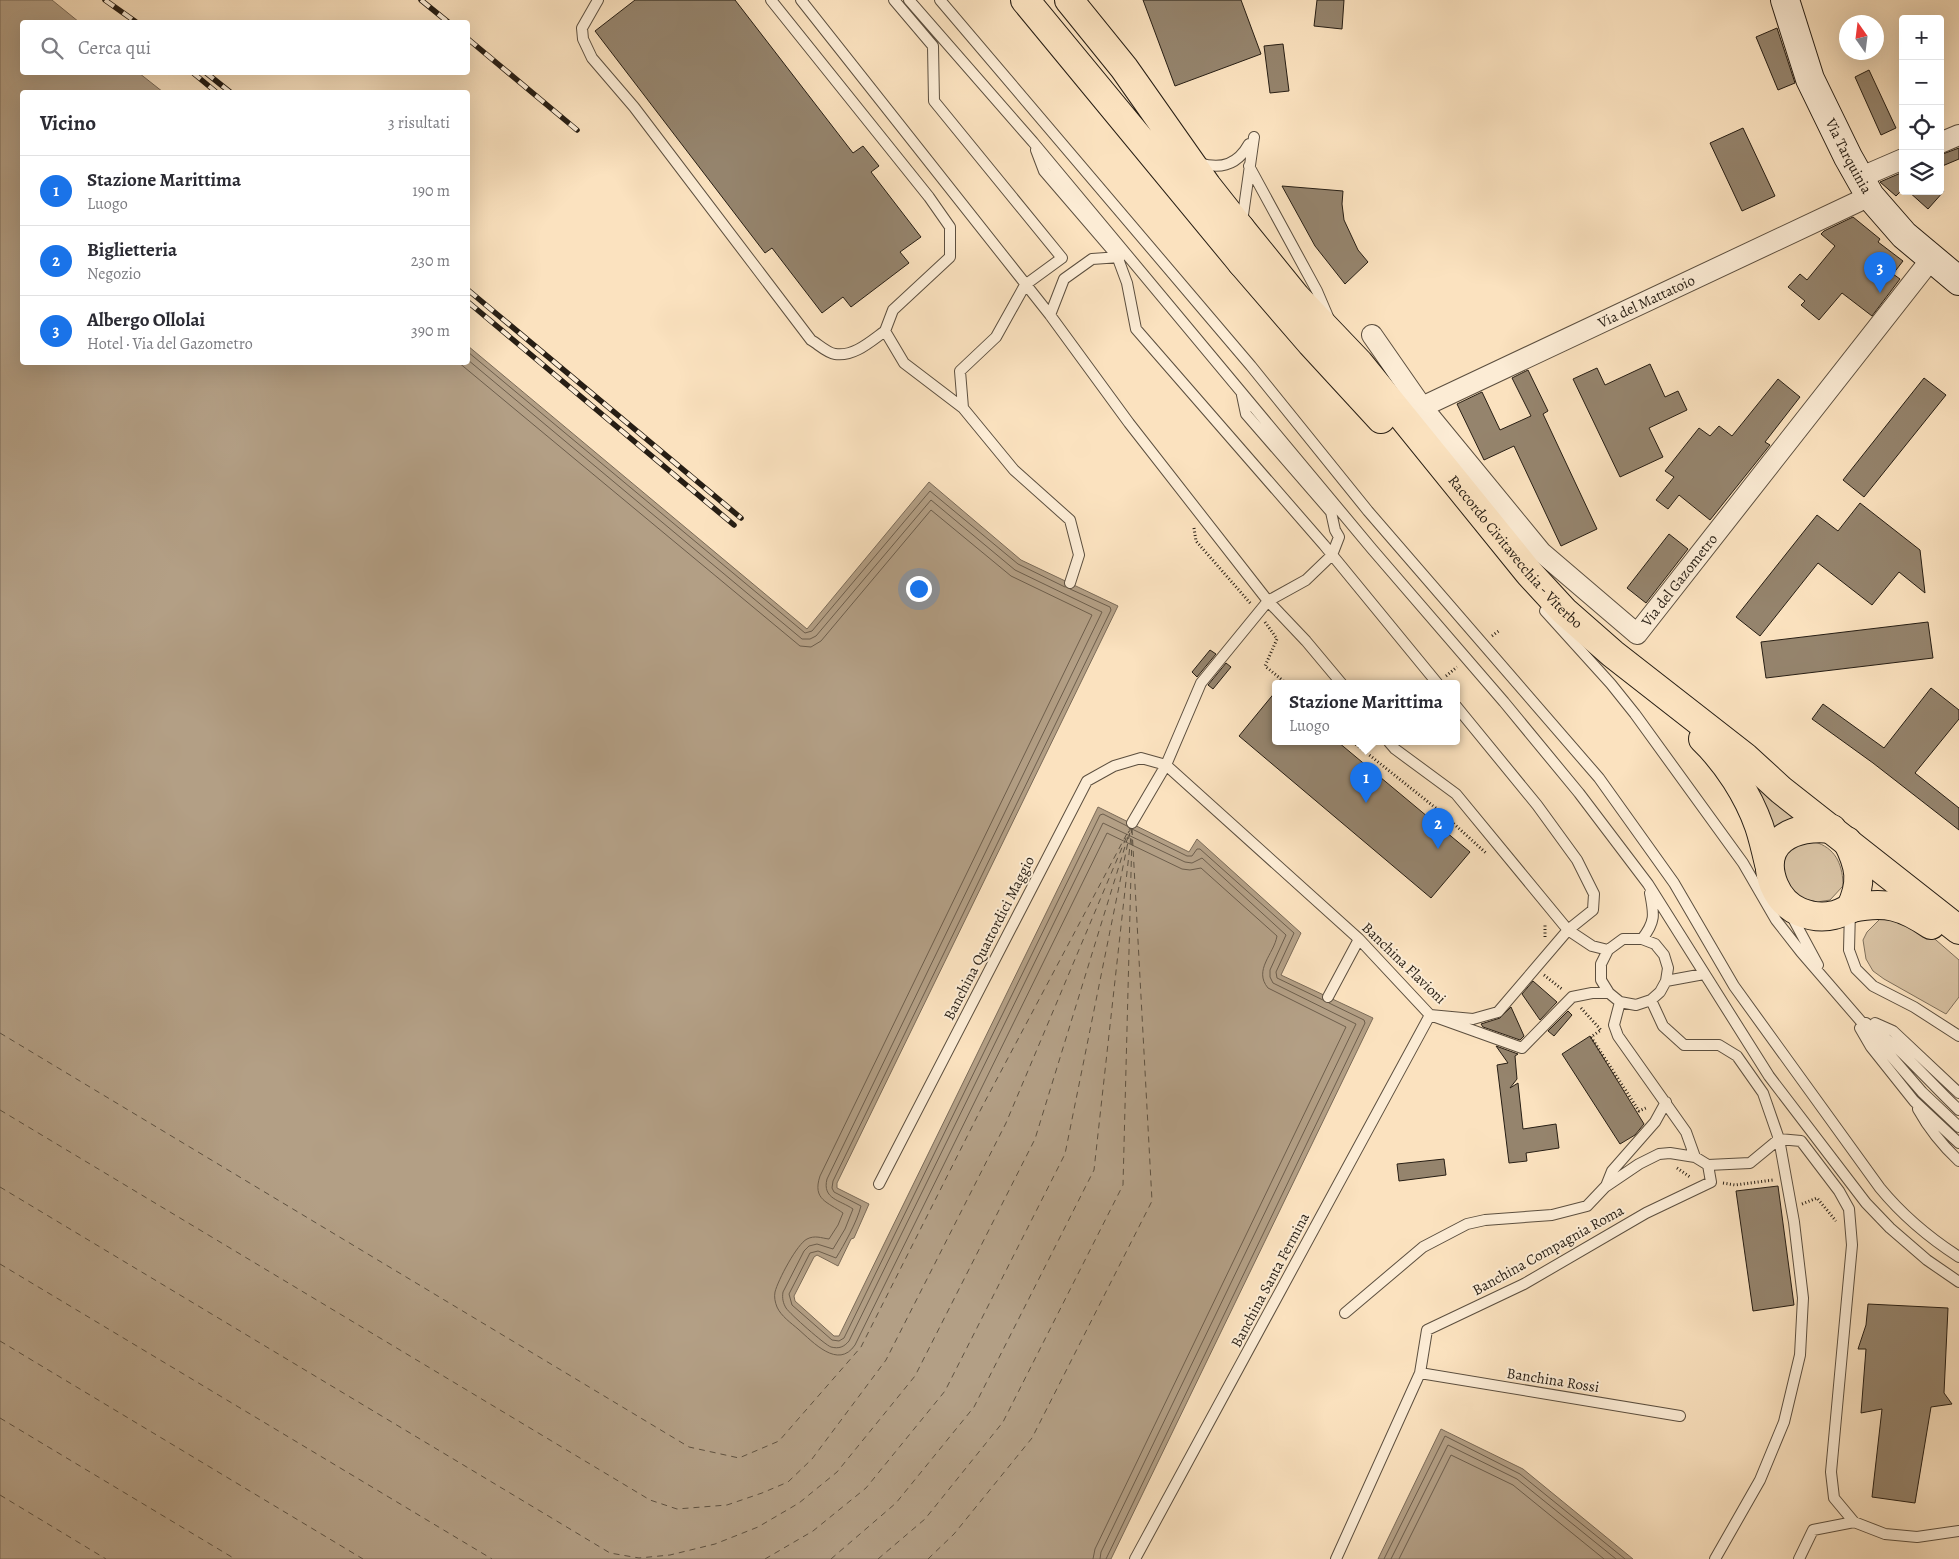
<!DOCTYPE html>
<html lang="it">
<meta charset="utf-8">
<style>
body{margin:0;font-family:Alegreya,serif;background:#f2f2f3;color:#2b2b33}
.controls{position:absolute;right:15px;top:15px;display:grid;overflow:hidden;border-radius:5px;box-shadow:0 5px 20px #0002}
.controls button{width:45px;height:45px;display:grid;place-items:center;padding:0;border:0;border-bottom:1px solid #e1e1e2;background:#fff;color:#2b2b33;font:25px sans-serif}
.compass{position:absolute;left:1839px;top:15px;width:45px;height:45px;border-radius:50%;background:#fff;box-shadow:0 5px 20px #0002;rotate:346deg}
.you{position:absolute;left:918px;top:588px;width:18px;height:18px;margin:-12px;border:4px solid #fff;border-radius:50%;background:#1a73e8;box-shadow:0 0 0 8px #1a73e833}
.badge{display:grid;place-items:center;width:32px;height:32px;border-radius:50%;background:#1a73e8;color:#fff;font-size:16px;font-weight:700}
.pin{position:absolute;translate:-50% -41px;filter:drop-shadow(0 1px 2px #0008)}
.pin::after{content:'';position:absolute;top:26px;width:18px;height:15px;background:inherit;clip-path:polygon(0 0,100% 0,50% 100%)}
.popup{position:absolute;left:1272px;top:680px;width:188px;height:65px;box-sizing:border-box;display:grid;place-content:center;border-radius:5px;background:#fff;filter:drop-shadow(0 1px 4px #0005);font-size:16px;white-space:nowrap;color:#7c7c81}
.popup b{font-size:19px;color:#2b2b33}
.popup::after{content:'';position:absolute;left:50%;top:100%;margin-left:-10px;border:10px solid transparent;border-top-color:#fff}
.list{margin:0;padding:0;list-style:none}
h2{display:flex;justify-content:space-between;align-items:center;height:65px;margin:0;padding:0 20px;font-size:21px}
h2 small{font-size:16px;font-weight:400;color:#7c7c81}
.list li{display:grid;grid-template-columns:32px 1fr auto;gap:15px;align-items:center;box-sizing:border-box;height:70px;padding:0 20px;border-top:1px solid #e1e1e2}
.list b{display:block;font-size:19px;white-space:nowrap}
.list p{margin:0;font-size:16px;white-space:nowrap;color:#7c7c81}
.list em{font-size:16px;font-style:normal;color:#7c7c81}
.icon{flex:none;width:28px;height:28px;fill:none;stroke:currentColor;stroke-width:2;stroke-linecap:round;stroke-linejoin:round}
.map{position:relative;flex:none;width:1959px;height:1559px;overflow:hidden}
.search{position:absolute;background:#fff;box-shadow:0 5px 20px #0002;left:20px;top:20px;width:450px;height:55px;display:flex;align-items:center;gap:12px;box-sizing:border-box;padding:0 18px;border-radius:5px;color:#7c7c81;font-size:19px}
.panel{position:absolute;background:#fff;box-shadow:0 5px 20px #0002;left:20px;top:90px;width:450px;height:275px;border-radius:5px}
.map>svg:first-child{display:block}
</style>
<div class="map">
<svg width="1959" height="1559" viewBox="0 0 1959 1559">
<rect width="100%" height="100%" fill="#fbe2bf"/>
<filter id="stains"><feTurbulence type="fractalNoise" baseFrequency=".004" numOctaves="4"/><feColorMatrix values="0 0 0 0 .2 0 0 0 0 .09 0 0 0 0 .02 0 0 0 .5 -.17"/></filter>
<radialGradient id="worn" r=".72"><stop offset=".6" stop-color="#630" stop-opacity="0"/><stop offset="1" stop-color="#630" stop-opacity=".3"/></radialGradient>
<path fill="#d7c1a2" stroke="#7f705b" d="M1739,772L1800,819L1771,834Z
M1801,841C1806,842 1813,841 1818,843C1837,850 1843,867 1843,886L1830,900L1817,902L1802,898L1787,886L1781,860L1787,849Z
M1892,916L1929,934L1959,960V997L1946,1014L1884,979L1873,971L1866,959L1863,940L1867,932L1880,919Z"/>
<path fill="#b39f85" stroke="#7b6b58" d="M0,0H52L79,22H22V72L139,73L163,92H22V362H468V346L807,629L929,482L1021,560L1118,606L837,1183V1188L869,1204L854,1238L851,1239L838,1266L817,1255L814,1257L794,1296L795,1301L834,1336H839L1098,807L1189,852L1197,839L1301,933L1281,975L1373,1018L1111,1559H0Z
M1441,1429L1523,1469L1633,1559H1378Z"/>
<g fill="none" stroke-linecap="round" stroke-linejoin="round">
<path stroke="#6d5e4c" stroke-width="1" d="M468,352L805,633L812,631L930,491L1018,564L1065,587
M468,360L802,639H810L816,636L931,500L1015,570L1102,612L827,1179C822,1199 840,1200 853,1209L845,1229L833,1249L817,1244L809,1246L804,1251L783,1292C782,1298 783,1303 786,1308C790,1314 825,1345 831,1347C839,1349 844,1347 849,1341L1103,823L1185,862L1192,863L1202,858L1286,935L1270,970V977L1273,983L1356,1024L1101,1552L1100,1559
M458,362L800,646L811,647L821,641L931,510L1011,576L1092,615L820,1176C812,1200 828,1202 843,1213L838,1225L829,1239C821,1238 815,1235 807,1239C797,1244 778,1280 775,1292C774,1297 775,1302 777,1307C781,1316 791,1323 798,1329C813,1342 838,1370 855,1345L1107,833L1182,869L1190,870L1201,868L1277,936C1274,954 1253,970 1268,988L1346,1027L1095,1549L1093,1559
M1070,589L1110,607L1111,610L833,1181L832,1188L834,1192L861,1206C857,1222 844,1245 836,1258L818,1251L810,1253L789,1294L792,1305L832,1340L839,1341L844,1338L1100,815L1103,814L1127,826
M1132,829L1187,856H1192L1197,849H1200L1294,933L1276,972L1277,978L1323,1000
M1106,1559L1365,1023L1364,1020L1329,1003
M1384,1559L1445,1436L1520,1474L1625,1559
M1391,1559L1448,1445L1517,1479L1616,1559
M1399,1559L1451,1455L1513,1485L1604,1559"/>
<path stroke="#5f5241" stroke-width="1" stroke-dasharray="6 5" stroke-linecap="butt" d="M0,1033L689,1447L739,1458L779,1441L861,1347L981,1109L1131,826
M0,1110L650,1500L677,1509L727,1505L762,1493L788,1482L812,1459L886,1360L1006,1123L1129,831
M0,1187L610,1553L639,1558L670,1555L715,1544L758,1527L799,1503L837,1472L915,1376L1035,1139L1131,827
M0,1264L492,1559
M0,1341L363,1559
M0,1418L235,1559
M0,1495L106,1559
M765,1559L813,1531L866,1488L945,1391L1065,1154L1130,832
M831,1559L896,1503L974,1407L1094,1170L1132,827
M878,1559L925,1519L1003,1422L1123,1185L1132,834
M928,1559L954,1534L1032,1438L1152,1201L1132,829"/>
</g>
<path fill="#95846d" stroke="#271e14" d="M635,0H735L853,153L863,146L879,166L871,172L921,237L900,252L909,263L851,307L843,297L822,313L772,248L765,253L595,31Z
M1143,0H1241L1261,54L1175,86Z
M1317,0H1344L1342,29L1314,26Z
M1777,28L1795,83L1778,90L1756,37Z
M1283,44L1289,91L1270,93L1264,46Z
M1869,70L1896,128L1881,135L1855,77Z
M1743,128L1775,196L1742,211L1710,143Z
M1959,148V159L1940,167V155Z
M1903,172V189L1896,196L1880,182Z
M1282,186L1343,191L1342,204L1344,220L1358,250L1368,262L1345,284L1315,246Z
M1908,191H1944L1928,209Z
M1853,217L1880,239L1878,242L1903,261L1893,274L1900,279L1872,316L1842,293L1819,320L1801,305L1805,301L1788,287L1800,274L1807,280L1835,246L1821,234L1824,231Z
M1650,364L1665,397L1678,391L1687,410L1649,428L1663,457L1620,477L1573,379L1597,368L1605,385Z
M1528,370L1548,411L1543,414L1597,529L1561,546L1514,446L1484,460L1457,404L1482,392L1500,430L1531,416L1512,378Z
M1924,378L1946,395L1864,497L1843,480Z
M1778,379L1800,397L1765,442L1770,445L1710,520L1679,495L1668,509L1656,500L1674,477L1665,471L1699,428L1710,436L1719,426L1732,436Z
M1860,503L1920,550L1925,593L1899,572L1872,605L1818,563L1760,636L1736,617L1817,515L1838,531Z
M1669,534L1688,549L1646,603L1627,588Z
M1928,622L1933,658L1766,678L1761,642Z
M1210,650L1216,654L1197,677L1192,672Z
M1226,663L1231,667L1213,689L1208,685Z
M1931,688L1959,710V719L1915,773L1959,808V830L1873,763L1812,719L1823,704L1884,748Z
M1276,691V742H1338L1470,852L1431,898L1239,736Z
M1533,981L1557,1002L1540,1020L1522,994Z
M1511,1007L1524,1036L1520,1040L1483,1027L1481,1024L1500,1018Z
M1568,1011L1572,1015L1554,1036L1548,1031Z
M1590,1036L1644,1124L1635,1135L1620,1144L1562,1054Z
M1496,1046L1518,1054L1515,1056L1517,1079L1510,1088L1518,1083L1523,1129L1556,1124L1559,1148L1526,1153L1527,1161L1509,1163L1497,1065L1508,1063Z
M1444,1159L1446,1175L1399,1181L1397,1164Z
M1778,1186L1794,1305L1753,1311L1736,1191Z
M1868,1304L1948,1308L1944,1393L1952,1404L1931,1407L1915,1503L1872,1497L1882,1409L1861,1413L1866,1349H1858L1866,1325Z"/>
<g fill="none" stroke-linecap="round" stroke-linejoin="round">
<g stroke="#5c4f3f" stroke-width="12">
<path id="service" d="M598,0L582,28L583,39L592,58L634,107L811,340C818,344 827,353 835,354C854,357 871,341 885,331
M771,0L929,197L950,227V257L893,310L885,331L904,363L963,408L1014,470L1070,520L1079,555L1070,583
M801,0L1050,315L1129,423L1268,601L1306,641L1342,684
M894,0L933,46L934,101L1062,258L1025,285L996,337L960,371L963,408
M909,0L1033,142L1372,549L1504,702L1579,793L1648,884L1769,1076L1866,1203L1890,1228L1927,1260L1959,1282
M940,0L1251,366L1368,511L1599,778L1674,883L1734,986L1880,1188C1903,1216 1928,1237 1959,1257
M1036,150L1044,171L1117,256L1127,283L1136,329L1324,545L1438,684
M1199,163C1222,170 1238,164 1249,144
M1249,166L1317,291L1329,319
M1242,222L1254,137
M1050,315L1064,279L1092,259L1120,257
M1545,611L1611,684L1635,714L1743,863L1776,920L1801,952L1922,1092L1959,1127
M1389,742L1395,749L1456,794L1568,930L1592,946L1608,950
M1132,823L1166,765L1201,683L1268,601L1306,580L1332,555L1339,537L1335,530L1331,512L1246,414L1242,395
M1850,910L1849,950L1856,969L1873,986L1914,1007L1959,1036
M1790,913L1818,965
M1642,939C1656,921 1654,914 1650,893
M1666,981L1704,974
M1328,997L1359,939
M1651,1000L1663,1026L1684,1045H1719L1737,1056L1763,1093L1779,1139L1794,1222L1803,1298L1800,1355L1784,1422L1760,1480L1715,1559
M1620,1002L1614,1025L1618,1036L1686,1132L1695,1157
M1866,1023C1901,1047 1928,1081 1959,1110
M1875,1023L1893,1031L1959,1093
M1860,1028L1871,1047L1914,1101L1959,1143
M1918,1109C1929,1129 1942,1145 1959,1161
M1779,1139L1801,1141L1839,1191L1849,1209L1852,1245L1831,1472L1834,1498L1854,1522L1885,1534L1917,1537L1959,1531
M1708,1165L1750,1163L1779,1139
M879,1184L1087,781L1114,766L1141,758L1166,765L1359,939L1430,1015L1522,1048L1572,997L1592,993H1609L1620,1002L1636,1005L1651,1000L1660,992L1666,981L1668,968L1664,955L1655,944L1642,939H1623L1608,950L1601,964V980L1609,993
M1606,1186L1612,1171L1655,1122L1666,1102
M1345,1313L1423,1247L1467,1224L1485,1220L1552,1215L1587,1206L1605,1187L1639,1164L1659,1154L1670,1153L1695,1157L1708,1165
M1420,1373L1680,1416
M1135,1559L1430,1015L1473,1019L1498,1012L1568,930L1593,910L1594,894L1577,860L1537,805L1456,706
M1336,1559L1420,1373L1427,1330L1524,1284L1646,1213L1711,1182L1708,1165
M1799,1559L1813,1530L1854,1522"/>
</g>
<g stroke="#5c4f3f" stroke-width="22">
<g id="minor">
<path d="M1940,143L1959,135"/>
<path d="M1859,178L1903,159"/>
<path id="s1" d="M1372,335L1422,407L1541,552L1637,634L1932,258"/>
<path id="s2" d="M1422,407L1870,196"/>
</g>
</g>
<g stroke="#271e14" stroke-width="30">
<g id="secondary">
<path id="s3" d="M1785,0L1810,79L1848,157L1870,196L1904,235L1959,281"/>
</g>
</g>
<g stroke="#271e14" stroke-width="30">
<g id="primary">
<path id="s4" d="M1241,229L1296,297L1359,363L1529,573L1564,611L1613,654L1745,757L1781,790L1959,930"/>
<path d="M1242,263L1311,343L1381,419"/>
<path d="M1703,739C1727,762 1748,795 1759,826C1763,838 1766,851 1769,864"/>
<path d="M1832,829C1794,824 1757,842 1774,885C1779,897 1788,907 1800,912C1810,916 1823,918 1834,915C1840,914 1845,910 1852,908C1886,901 1903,906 1931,925"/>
<path d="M1847,841C1860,866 1863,883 1850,909"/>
</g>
</g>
<g stroke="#271e14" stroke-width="30">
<path id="trunk" d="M1025,0L1242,263
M1069,0L1124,68L1207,186L1241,229"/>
</g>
<path stroke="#271e14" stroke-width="3" stroke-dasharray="1 2.5" stroke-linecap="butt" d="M1194,528L1196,541L1251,604
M1265,622L1277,639L1265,666L1287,684
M1492,636L1500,630
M1446,676L1457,667
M1353,742L1442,813L1487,854
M1368,748L1375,742
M1545,937V924
M1544,975L1563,990
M1581,1008L1601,1030L1591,1037L1639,1111L1646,1108L1647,1110
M1677,1168L1690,1177
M1723,1183L1735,1185L1773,1180
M1802,1204L1817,1198L1836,1221"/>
<use href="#service" stroke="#fcecd5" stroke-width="10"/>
<use href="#minor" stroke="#fcecd5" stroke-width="20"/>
<use href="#secondary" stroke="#fcecd5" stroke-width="28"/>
<use href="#primary" stroke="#fbe2bf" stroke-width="28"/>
<use href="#trunk" stroke="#fbe2bf" stroke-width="28"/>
<g stroke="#271e14" stroke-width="5.5">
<path id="rail" d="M105,0L136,22
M421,0L448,22
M468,39L577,130
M192,72L216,92
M205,72L230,92
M468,290L741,518
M468,302L734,525"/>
</g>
<use href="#rail" stroke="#fcecd5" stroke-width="4" stroke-dasharray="11" stroke-linecap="butt"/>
</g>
<g text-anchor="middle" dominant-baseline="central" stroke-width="4" stroke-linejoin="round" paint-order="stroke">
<g font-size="15" fill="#271e14" stroke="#fcecd5">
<text stroke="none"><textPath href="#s3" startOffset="169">Via Tarquinia</textPath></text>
<text stroke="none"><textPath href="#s2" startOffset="248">Via del Mattatoio</textPath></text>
<text stroke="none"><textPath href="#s4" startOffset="424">Raccordo Civitavecchia - Viterbo</textPath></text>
<text stroke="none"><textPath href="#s1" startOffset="470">Via del Gazometro</textPath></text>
<text transform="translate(989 938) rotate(-63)">Banchina Quattordici Maggio</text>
<text transform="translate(1404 963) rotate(44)">Banchina Flavioni</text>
<text transform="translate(1548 1250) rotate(-29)">Banchina Compagnia Roma</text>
<text transform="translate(1270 1280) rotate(-62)">Banchina Santa Fermina</text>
<text transform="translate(1553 1380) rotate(9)">Banchina Rossi</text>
</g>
</g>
<rect width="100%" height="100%" filter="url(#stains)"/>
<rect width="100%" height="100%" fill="url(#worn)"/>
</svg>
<div class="controls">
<button>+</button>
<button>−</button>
<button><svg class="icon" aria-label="locate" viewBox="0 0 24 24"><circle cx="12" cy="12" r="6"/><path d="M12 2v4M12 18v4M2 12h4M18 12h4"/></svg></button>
<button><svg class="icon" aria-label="layers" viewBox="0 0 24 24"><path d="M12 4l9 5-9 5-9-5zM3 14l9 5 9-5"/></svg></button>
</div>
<svg class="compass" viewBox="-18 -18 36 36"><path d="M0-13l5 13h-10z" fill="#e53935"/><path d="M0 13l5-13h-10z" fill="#7c7c81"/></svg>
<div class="you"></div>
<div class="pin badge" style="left:1366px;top:803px">1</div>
<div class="popup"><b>Stazione Marittima</b>Luogo</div>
<div class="pin badge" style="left:1438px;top:849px">2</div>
<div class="pin badge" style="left:1880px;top:293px">3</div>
<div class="search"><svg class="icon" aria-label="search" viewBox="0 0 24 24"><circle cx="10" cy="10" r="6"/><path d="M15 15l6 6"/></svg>Cerca qui</div>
<section class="panel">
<h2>Vicino<small>3 risultati</small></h2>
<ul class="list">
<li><span class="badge">1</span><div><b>Stazione Marittima</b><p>Luogo</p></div><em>190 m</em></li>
<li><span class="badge">2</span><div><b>Biglietteria</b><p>Negozio</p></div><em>230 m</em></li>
<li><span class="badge">3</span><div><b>Albergo Ollolai</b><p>Hotel · Via del Gazometro</p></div><em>390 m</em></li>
</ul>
</section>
</div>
